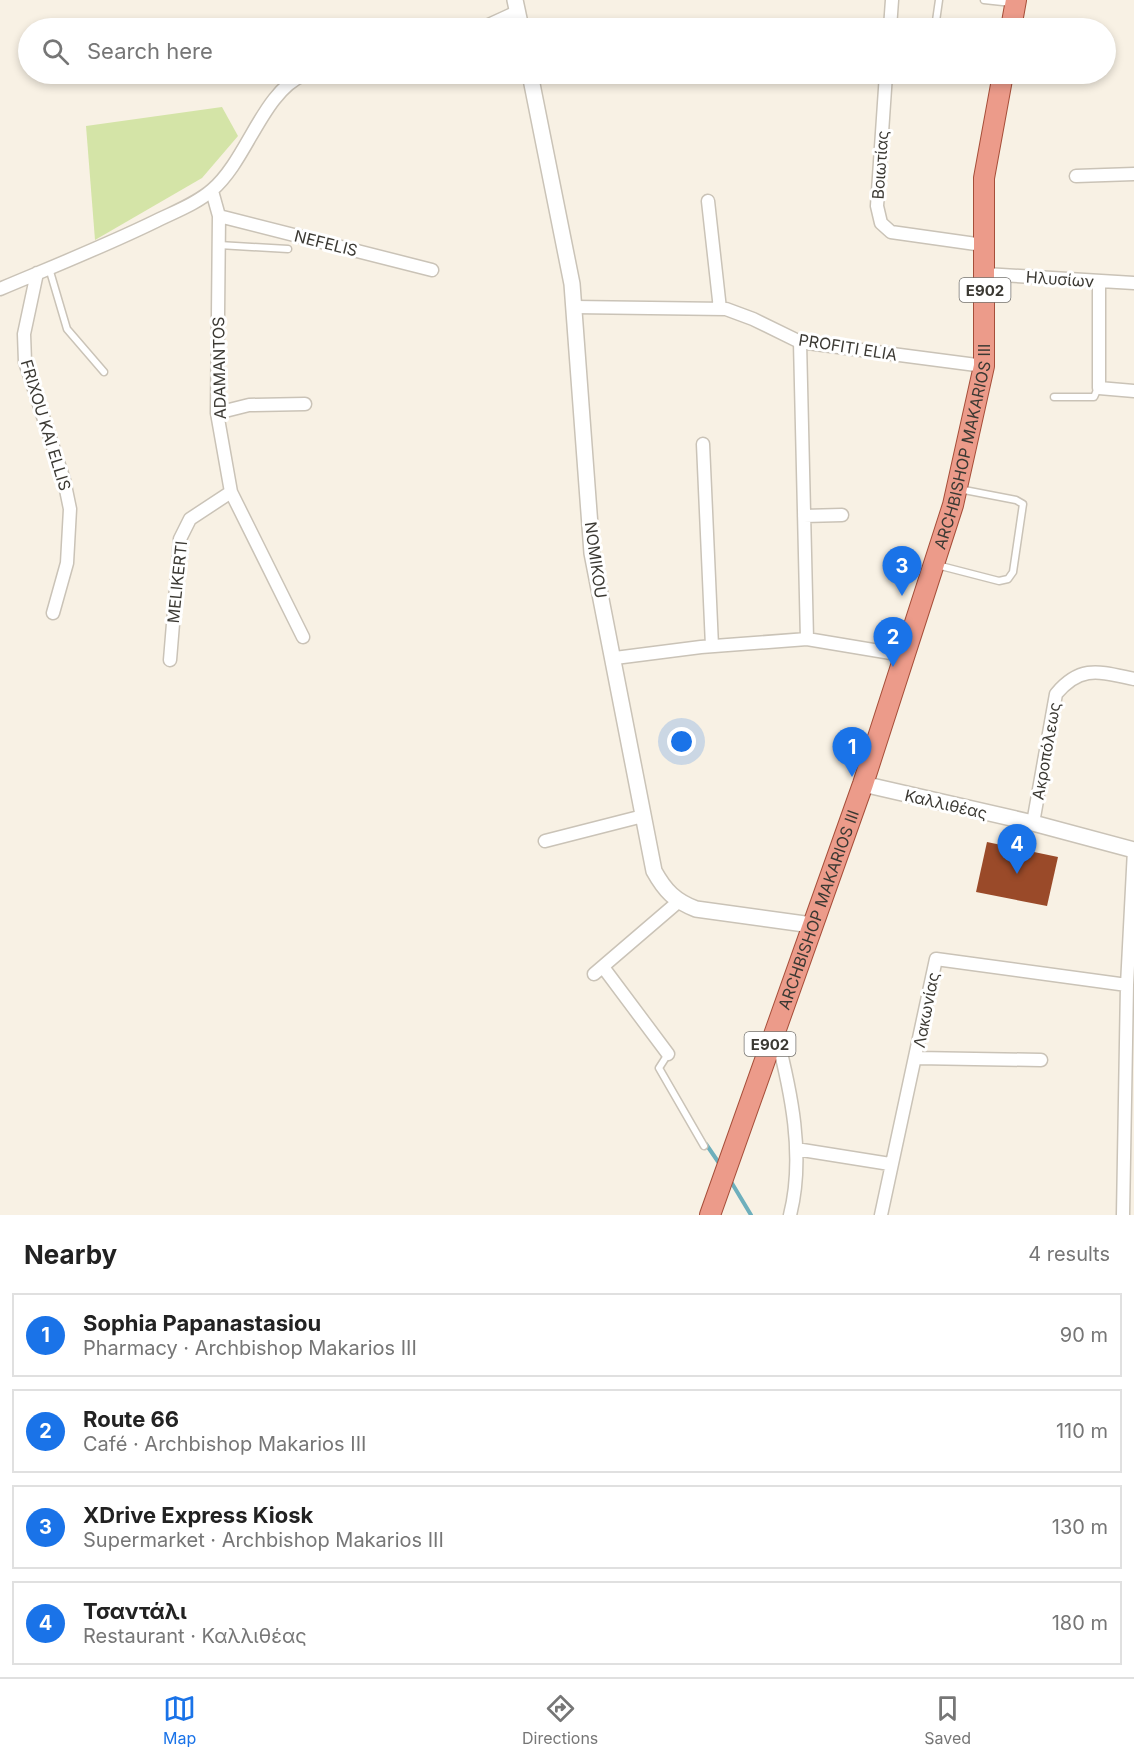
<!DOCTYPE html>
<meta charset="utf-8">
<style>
body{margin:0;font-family:Inter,sans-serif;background:#f2f2f2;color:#222}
.you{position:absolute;left:682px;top:742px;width:21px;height:21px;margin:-15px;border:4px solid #fff;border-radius:50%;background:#1a73e8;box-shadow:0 0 0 9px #1a73e833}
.badge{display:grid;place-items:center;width:39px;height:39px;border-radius:50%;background:#1a73e8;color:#fff;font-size:20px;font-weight:700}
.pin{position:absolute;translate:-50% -50px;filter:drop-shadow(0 2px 3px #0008)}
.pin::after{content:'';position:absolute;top:32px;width:21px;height:18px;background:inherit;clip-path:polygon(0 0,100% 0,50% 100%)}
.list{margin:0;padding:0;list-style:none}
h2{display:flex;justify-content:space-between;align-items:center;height:78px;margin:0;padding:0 24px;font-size:26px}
h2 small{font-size:20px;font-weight:400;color:#767676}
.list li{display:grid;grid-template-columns:39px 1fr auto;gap:18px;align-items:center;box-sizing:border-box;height:84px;margin:0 12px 12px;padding:0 12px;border:2px solid #e0e0e0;border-radius:0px}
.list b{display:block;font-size:22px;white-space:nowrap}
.list p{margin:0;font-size:20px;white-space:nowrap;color:#767676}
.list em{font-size:20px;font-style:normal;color:#767676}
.icon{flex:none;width:33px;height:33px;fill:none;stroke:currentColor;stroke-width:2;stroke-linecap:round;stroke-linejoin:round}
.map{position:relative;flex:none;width:1134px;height:1215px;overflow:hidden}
.search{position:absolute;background:#fff;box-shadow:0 3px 9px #0003;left:18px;right:18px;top:18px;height:66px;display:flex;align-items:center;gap:15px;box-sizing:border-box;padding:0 21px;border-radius:33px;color:#767676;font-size:22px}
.sheet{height:462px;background:#fff}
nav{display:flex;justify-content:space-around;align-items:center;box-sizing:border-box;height:84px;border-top:2px solid #e0e0e0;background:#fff;font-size:16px;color:#767676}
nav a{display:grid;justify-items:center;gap:3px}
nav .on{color:#1a73e8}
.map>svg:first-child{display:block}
</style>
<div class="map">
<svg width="1134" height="1215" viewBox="0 0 1134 1215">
<rect width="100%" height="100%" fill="#f8f1e4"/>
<path fill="#d4e4a7" d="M222,107L238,136L202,178L95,240L86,126Z"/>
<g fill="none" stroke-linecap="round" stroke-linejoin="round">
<path stroke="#6eafbc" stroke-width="4" d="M706,1144L721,1166
M730,1180L751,1215"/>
</g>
<path fill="#9a4a29" d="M987,842L1058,857L1047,906L976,892Z"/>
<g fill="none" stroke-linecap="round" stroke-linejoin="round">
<g stroke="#cac3b7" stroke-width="9">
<path id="service" d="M984,0L1012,3
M935,28L939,0
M219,245L288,249
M49,268L67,329L104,372
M1054,397H1094L1098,388
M937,565L999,581L1008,579L1013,572L1023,504L1016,500L959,489
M668,1054L659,1068L704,1146"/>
</g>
<g stroke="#cac3b7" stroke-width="15">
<path id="minor" d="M482,28L517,12
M890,28L892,0
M886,74L877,206L881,223L891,232L983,245
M1076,176L1134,174
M212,191L219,216L217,413L231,492L303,637
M708,201L720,309
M219,216L432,270
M37,273L24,334L25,362L64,480L70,509L67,563L53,613
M985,274L1134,283
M1099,282V388L1134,391
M0,289C52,267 105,246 156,221C174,212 196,204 212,190C248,159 262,92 305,74
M574,307L726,309L753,319L800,342L984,366
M800,342L807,639
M217,413L249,405L305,404
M703,444L712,646
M804,516L842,515
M615,658L701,647L807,639L903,655
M170,660L180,539L190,519L231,492
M1033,823L1056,694C1081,664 1100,672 1134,679
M545,841L643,816
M603,967L668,1054
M594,974L678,902
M776,1033C791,1091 805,1156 790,1215
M917,1058L1041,1060
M796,1149L890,1164
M881,1215L936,959L1127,985
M1123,1215L1127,985L1134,850"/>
</g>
<g stroke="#cac3b7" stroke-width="18">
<path id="tertiary" d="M515,0L521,28
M530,74L572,284L592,553L654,871C665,891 675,901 696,909L812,925
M863,784L1033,823L1134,850"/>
</g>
<g stroke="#a64e39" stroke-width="22">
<g id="primary">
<path d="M1011,28L1016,0"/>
<path id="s1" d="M710,1215L863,784L953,505L984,366V178L1003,74"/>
</g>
</g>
<use href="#service" stroke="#fff" stroke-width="6"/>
<use href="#minor" stroke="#fff" stroke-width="12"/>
<use href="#tertiary" stroke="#fff" stroke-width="15"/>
<use href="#primary" stroke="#ec9b8a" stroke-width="20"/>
</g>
<g text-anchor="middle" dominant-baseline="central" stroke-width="6" stroke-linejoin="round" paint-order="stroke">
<g fill="#fff" stroke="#767470" stroke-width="1.5">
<rect x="959.5" y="278" width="51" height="24" rx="4.5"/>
<rect x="744.5" y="1032" width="51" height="24" rx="4.5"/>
</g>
<g font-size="15" font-weight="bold" fill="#3b3933">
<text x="985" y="290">E902</text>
<text x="770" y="1044">E902</text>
</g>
<g font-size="16" fill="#3b3933" stroke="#fff">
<text transform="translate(880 165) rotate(-86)">Βοιωτίας</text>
<text transform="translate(326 243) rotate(14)">NEFELIS</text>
<text transform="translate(1060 279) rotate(4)">Ηλυσίων</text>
<text transform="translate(848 347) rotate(9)">PROFITI ELIA</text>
<text transform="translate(219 368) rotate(-91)">ADAMANTOS</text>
<text transform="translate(46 425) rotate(73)">FRIXOU KAI ELLIS</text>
<text stroke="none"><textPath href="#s1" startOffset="810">ARCHBISHOP MAKARIOS III</textPath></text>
<text transform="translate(596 560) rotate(82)">NOMIKOU</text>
<text transform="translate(177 582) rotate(-84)">MELIKERTI</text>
<text transform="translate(1046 751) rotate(-80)">Ακροπόλεως</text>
<text transform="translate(946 804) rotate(13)">Καλλιθέας</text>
<text stroke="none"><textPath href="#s1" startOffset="324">ARCHBISHOP MAKARIOS III</textPath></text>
<text transform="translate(926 1010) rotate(-79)">Λακωνίας</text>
</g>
</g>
</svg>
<div class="you"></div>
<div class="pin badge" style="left:852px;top:777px">1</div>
<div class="pin badge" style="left:893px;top:667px">2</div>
<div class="pin badge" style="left:902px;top:596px">3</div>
<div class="pin badge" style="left:1017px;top:874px">4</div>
<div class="search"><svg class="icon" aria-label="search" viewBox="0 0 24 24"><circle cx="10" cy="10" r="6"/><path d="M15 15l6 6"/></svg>Search here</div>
</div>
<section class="sheet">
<h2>Nearby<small>4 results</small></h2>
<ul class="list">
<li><span class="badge">1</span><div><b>Sophia Papanastasiou</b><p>Pharmacy · Archbishop Makarios III</p></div><em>90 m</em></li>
<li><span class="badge">2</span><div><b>Route 66</b><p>Café · Archbishop Makarios III</p></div><em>110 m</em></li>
<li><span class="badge">3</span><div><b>XDrive Express Kiosk</b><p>Supermarket · Archbishop Makarios III</p></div><em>130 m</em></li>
<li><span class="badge">4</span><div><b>Τσαντάλι</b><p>Restaurant · Καλλιθέας</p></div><em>180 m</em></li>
</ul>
</section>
<nav>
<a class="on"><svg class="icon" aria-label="map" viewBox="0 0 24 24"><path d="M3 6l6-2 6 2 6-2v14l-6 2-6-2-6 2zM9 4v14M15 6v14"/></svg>Map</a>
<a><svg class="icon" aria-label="directions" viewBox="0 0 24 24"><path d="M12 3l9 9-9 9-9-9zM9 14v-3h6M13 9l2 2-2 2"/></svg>Directions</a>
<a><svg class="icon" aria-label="saved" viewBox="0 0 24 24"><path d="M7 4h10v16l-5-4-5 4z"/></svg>Saved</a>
</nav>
